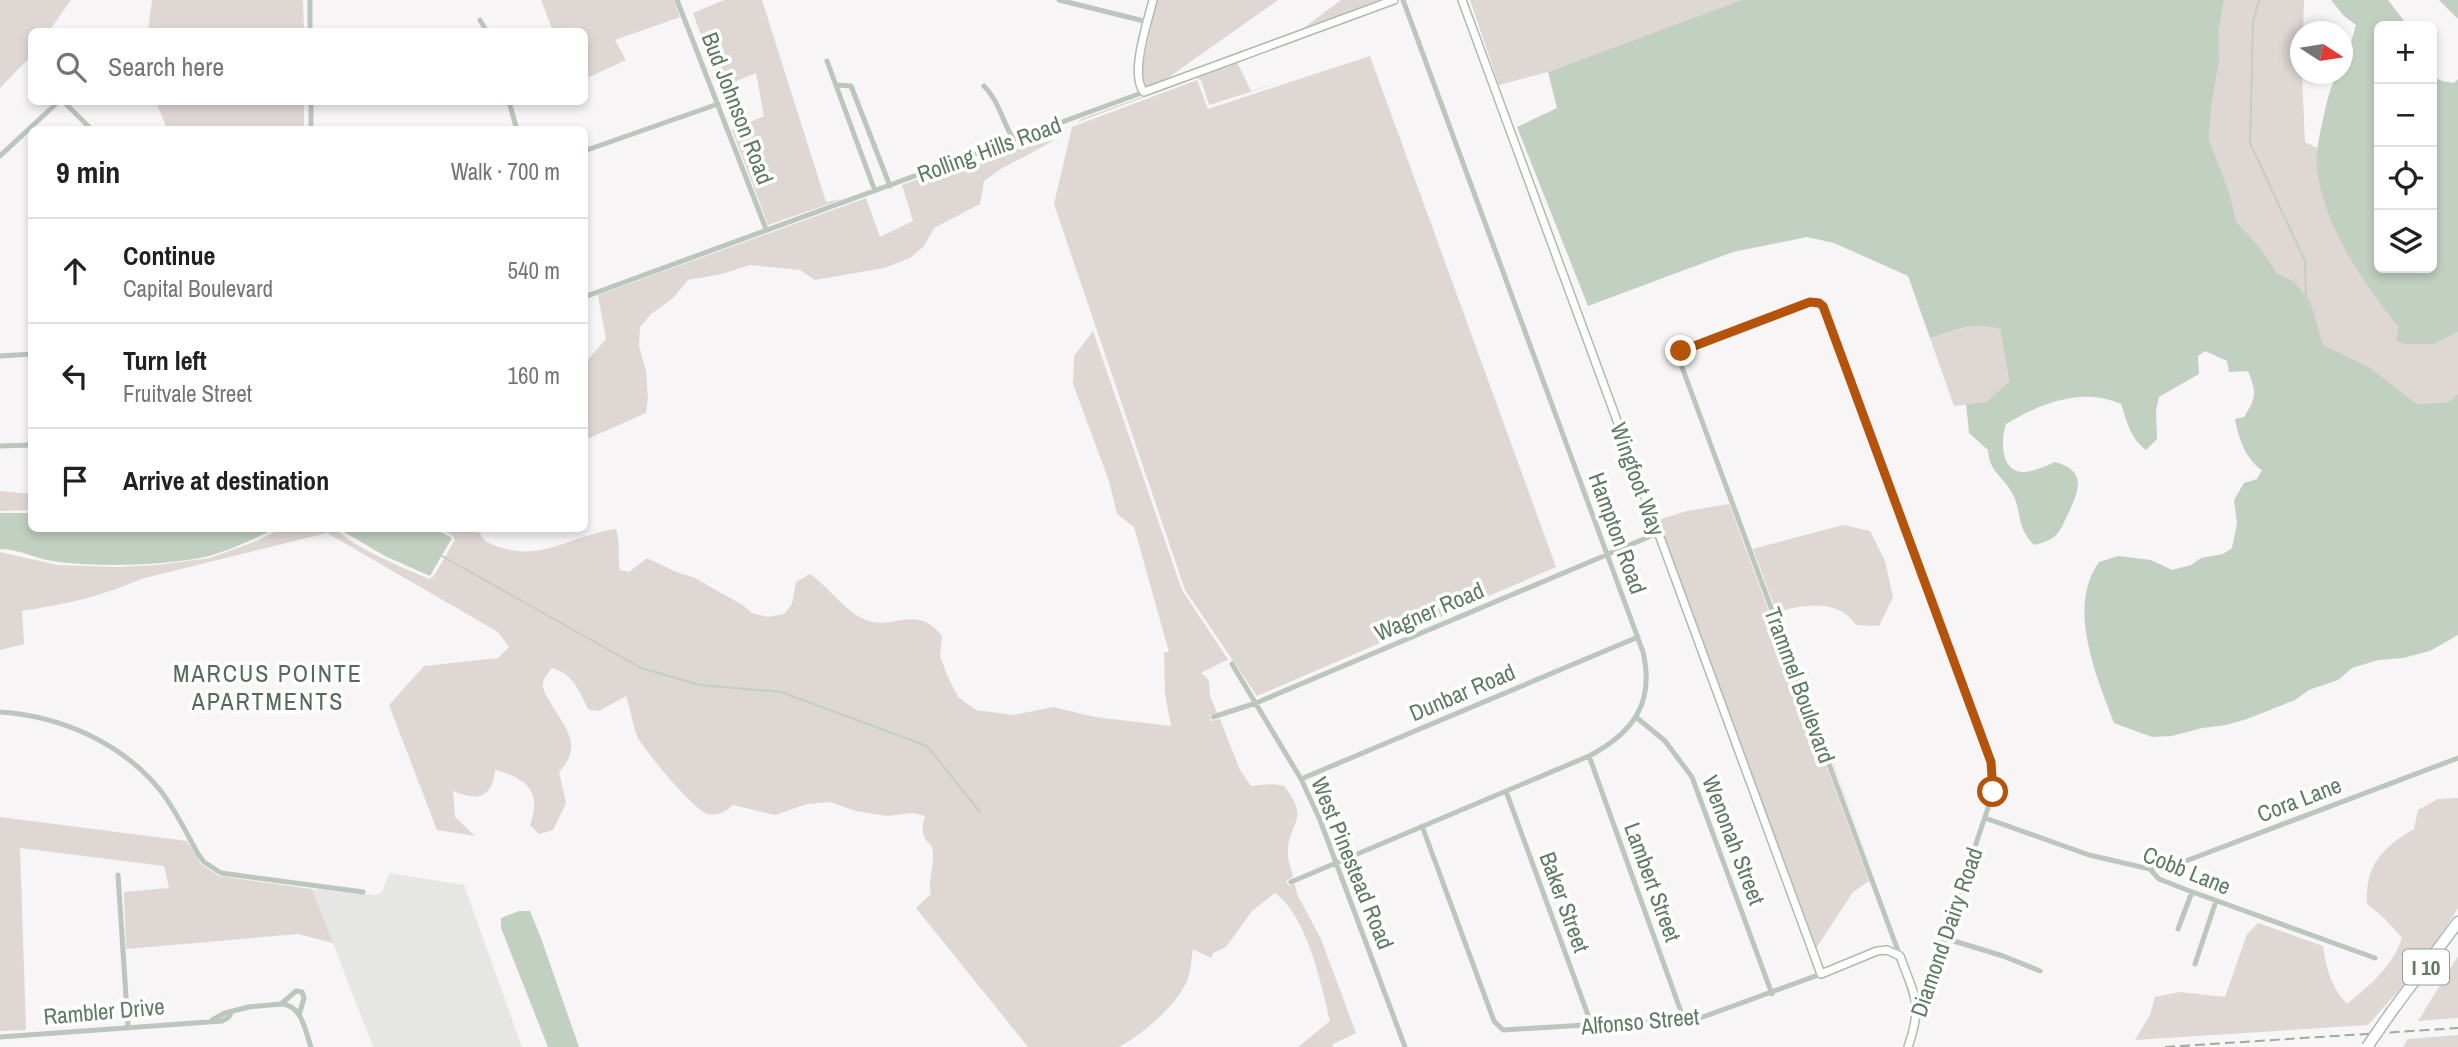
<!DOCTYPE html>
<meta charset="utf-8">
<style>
body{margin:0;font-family:"Archivo Narrow",sans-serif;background:#f6f6f6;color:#202124}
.controls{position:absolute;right:21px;top:21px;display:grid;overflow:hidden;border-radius:10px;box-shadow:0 4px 10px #0003}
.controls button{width:63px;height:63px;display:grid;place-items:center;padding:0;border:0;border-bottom:2px solid #e0e0e0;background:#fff;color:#202124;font:35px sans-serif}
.compass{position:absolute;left:2290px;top:21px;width:63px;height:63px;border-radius:50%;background:#fff;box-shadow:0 4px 10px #0003;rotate:102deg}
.stop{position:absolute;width:21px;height:21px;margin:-16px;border:5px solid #b45309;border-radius:50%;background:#fff}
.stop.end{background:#b45309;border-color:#fff;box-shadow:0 2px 7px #0008}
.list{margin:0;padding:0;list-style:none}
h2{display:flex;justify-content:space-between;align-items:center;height:91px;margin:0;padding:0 28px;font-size:30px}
h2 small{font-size:23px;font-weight:400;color:#757577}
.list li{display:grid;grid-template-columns:46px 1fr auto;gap:21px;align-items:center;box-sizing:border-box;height:105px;padding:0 28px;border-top:2px solid #e0e0e0}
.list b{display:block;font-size:26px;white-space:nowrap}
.list p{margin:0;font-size:23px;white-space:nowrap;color:#757577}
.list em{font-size:23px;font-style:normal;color:#757577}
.icon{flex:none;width:38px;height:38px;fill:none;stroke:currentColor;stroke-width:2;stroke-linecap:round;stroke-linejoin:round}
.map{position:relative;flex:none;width:2458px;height:1047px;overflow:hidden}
.search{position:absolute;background:#fff;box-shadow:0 4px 10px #0003;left:28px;top:28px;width:560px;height:77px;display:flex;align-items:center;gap:18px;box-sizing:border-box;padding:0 24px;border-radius:10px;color:#757577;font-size:26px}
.panel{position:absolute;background:#fff;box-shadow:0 4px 10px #0003;left:28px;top:126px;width:560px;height:406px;border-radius:10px}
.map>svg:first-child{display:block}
</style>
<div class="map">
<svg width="2458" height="1047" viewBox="0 0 2458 1047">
<rect width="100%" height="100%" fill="#f8f5f6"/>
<path fill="#e6e6e4" d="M389,873L464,885L522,1047H373L312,889L375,895L382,892Z"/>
<path fill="#ded7d4" d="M0,0H71L49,31L32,32L31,56L0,88Z
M152,0H303L304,31H148Z
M541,0H674L680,17L615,40L626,60L585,79L584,32L553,31Z
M724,0H762L826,202L843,199L768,225L732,130L764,116L756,73L720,88L693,13Z
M1157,0H1278L1162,82L1145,88L1142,67Z
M1341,0H1384L1297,33Z
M1470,0H1741L1548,72L1499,85Z
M2224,0H2304L2303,31L2300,32L2305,142L2317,148L2318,177L2329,214L2346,249L2399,328L2434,344L2458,332V394L2449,402L2417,404L2369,367L2322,345L2293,281L2277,273L2262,250L2236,221L2230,194L2209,140L2211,108L2219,62V32Z
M1370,56L1556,567L1257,696L1185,590L1054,204L1072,127L1197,80L1208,109Z
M1237,62L1251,91L1285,81L1209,105L1201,80L1196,78L1078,122L1081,119Z
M156,102H304V129H167Z
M1055,140L1001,169L984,181L980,204L934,228L924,246L910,258L884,268L815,280L800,270L750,265L722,274L688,280L673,298L651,314L640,327L639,346L646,371L648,399L646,413L585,440V363L606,339L598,295L866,198L880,237L913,221L902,185L956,165Z
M1984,324L2000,329L2009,383L1986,402L1954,406L1930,338L1950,331Z
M1093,331L1182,590L1229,661L1227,660L1201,673L1209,680L1210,696L1217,713L1209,715L1211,721L1220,719L1240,770L1251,786L1272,784L1284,786C1312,821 1287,821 1288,855C1288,862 1292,870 1293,877L1286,881L1289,886L1295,884L1297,894L1321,939L1356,1033L1333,1044V1047H1298L1330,1021C1321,983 1307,916 1275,893L1252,911L1226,947L1213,953L1211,958L1193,949C1191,961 1191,976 1184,987C1172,1009 1141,1035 1119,1047H1028L916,908L931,894C927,879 936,863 932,848C929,841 928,845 925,838C921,832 923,822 925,816L913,813L887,816L856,811L830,802L807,804L775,815L733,805C727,811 717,816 708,814C693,810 647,753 638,738C632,725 631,709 626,696L599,711L589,710C579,692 574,674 552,668C549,672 544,678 543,682C542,688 545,694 548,698C562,726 586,743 559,772L566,803L553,830L539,834L530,825C542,791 527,778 495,770C492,799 477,801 453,791L455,817L475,836L437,830L389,705L424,666L498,658L509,647L498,632L327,533L141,579C103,596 63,605 22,611L24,644L0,650V552L57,565L117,567L157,565L210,558L257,541L280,529H335C361,551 397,565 429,579L433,577L455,540L453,536L441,529H478C480,538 487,543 496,546C542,563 571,535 616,529C621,545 617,554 620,570L629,572L647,558L674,571L695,578L744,606L752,613L768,617L784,614L792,604L796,582L810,574C829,587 844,611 866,620C895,631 915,603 942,636L940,656L947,675L958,697L976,710L1013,715L1053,707L1095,717L1171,726L1165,694L1164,652H1169L1134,527L1117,514L1109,481L1073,384L1074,356Z
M0,491L31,494V510L0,511Z
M1729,504L1869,881L1853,892L1815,950L1660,529L1661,519L1687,511Z
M1843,525L1870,531L1885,561L1893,597L1879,626L1856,625C1839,599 1804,604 1778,612L1875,877L1753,549Z
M2454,798H2458V908L2424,962L2368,1025L2135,1040L2150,1015L2155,997L2180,992L2225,997L2247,934L2258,923L2323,946C2326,968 2331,987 2347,1004C2370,985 2392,967 2402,938L2384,918L2367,904C2365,865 2382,848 2414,829L2418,810L2438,799Z
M0,817L187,841L201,864L219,876L312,889L333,943L298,934L126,949L124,892L169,888L164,866L20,848L26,1030L0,1031Z
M2458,956V1018L2418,1021Z
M2458,1035V1047H2403L2408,1039Z"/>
<path fill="#c1d0c1" d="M1741,0H2224L2219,32V62L2211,108L2209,140L2230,194L2236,221L2262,250L2277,273L2293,281L2310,301L2323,345L2369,367L2417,404L2449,402L2458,394V635L2430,651L2403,658L2378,660L2352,668L2338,680L2309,690L2295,700L2247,719L2226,725L2202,728L2172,736L2152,737L2114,723C2097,677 2066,608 2099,562L2118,556L2151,560L2172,570L2191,565L2201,558L2223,554L2232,548L2237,523L2234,500L2244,483L2257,479L2262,470C2246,460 2238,437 2235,419L2244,417C2256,398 2257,393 2248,371L2229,372L2227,361L2205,351L2198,356L2199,374L2159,397L2156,410L2157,439L2146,450C2131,439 2127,422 2121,404C2082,387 2041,403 2006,424C2001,439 2000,471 2022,472C2033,472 2046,466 2055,462C2089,471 2078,493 2067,516C2064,522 2061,531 2055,536C2049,541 2042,543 2034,545C2015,525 2023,513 2012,493C2003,476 1989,472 1988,450L1969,433L1966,404L1986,402L2009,382L2000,329C1976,321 1953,330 1930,338L1908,276L1834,243L1807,237L1733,252L1588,306L1517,127L1557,108L1548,72Z
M2331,0H2388L2408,26H2379V268H2432V76L2442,81L2454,83L2458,79V332L2434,344H2405L2396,340L2399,328C2365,284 2328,233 2318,177C2314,157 2319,138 2323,119C2327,103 2329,87 2338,74H2342L2356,25L2344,16Z
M2436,0H2458V19L2439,0Z
M0,513H31L32,528L274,529C254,539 231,550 209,556C164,566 104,567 58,562C39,560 19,549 0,549Z
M339,529H435L452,538L430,576L385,556Z
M519,911H530L541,938L579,1047H548L501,928V918Z"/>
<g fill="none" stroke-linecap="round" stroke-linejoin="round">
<path stroke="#c1d0c1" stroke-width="2" d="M2259,0L2253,22L2250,143L2305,261L2306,297
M442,556L641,668L700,685L781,692L927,746L980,812"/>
<g stroke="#aebbaf" stroke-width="10">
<path id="secondary" d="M1153,0C1148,21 1129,75 1144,92L1394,0
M1462,0L1821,974L1877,951L1887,950L1900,956C1915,997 1923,1004 1908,1047"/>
</g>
<g stroke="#afb9b1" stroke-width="13">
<path id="highway" d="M2392,1011L2458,922"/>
</g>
<path stroke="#bbc6bd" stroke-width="5" d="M677,0L766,229
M1059,0L1148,22
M480,20L487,32
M310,32V0
M827,61L875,191
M837,85L851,86L890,186
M984,86C1000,102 1002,122 1014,140
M64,102L92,130
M509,102L517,130
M311,130V102
M584,151L718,104
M0,156L58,102
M584,297L1144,92
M0,356L32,354
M0,446L32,445
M1232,664L1301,779L1320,820L1405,1047
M0,712C60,716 121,742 160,790C175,809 186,832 198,854L204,862L221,873L363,892
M1213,717L1256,703L1658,533
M1636,717L1665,741L1692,777L1772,994
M1589,756L1684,1020
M1301,779L1638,637
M1506,791L1592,1026
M1985,818L2089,855L2150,869L2159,879L2187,890L2375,958
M1422,826L1494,1021L1503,1030L1700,1018L1821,974
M2150,869L2183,862L2458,758
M118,875L128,1027
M1291,882L1589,756C1633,733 1655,703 1643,652L1403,0
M2178,929L2192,892
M1944,938L2003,956L2040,971
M1900,956L1679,359L1684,348L1810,302L1819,303L1826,310L1993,771V791L1988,808L1918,1015
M2195,964L2216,901
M281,1004C302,1005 305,1030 311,1047
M212,1020L225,1013L249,1007L281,1004L296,991L302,992L304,998L299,1015
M0,1037L222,1021L229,1017L231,1013"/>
<use href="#secondary" stroke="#fff" stroke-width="7"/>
<use href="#highway" stroke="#fff" stroke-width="10"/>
<path stroke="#9dac9f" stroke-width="2" stroke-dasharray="10 5" stroke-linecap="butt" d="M2165,1047L2458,1028"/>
<g stroke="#afb9b1" stroke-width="13" stroke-linecap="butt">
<path id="highway-bridge" d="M2367,1047L2392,1011"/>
</g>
<use href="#highway-bridge" stroke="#fff" stroke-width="10"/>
</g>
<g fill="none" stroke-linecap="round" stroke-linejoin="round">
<path stroke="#b45309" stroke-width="9" d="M1681,351L1810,302L1819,303L1823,306L1991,762L1993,792"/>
</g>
<g text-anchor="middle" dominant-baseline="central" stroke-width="7" stroke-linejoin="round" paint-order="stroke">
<rect fill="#fff" stroke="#8ea390" stroke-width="2" x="2403" y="949.5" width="46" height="35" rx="5"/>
<g font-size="21" font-weight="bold" fill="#5d7c61">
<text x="2426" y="967">I 10</text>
</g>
<g font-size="23" fill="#5d7c61" stroke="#fff">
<text transform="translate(738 108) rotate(69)">Bud Johnson Road</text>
<text transform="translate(989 149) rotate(-20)">Rolling Hills Road</text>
<text transform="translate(1638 479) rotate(70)">Wingfoot Way</text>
<text transform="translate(1618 533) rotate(70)">Hampton Road</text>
<text transform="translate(1429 611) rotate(-23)">Wagner Road</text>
<text transform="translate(1800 685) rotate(70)">Trammel Boulevard</text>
<text transform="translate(1462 692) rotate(-23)">Dunbar Road</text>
<text transform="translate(2299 799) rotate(-21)">Cora Lane</text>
<text transform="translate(1734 840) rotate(69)">Wenonah Street</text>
<text transform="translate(1353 863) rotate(68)">West Pinestead Road</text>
<text transform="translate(2187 870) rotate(22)">Cobb Lane</text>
<text transform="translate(1653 882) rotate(70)">Lambert Street</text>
<text transform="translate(1565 902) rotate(70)">Baker Street</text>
<text transform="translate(1946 932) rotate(-71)">Diamond Dairy Road</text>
<text transform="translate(104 1011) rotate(-5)">Rambler Drive</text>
<text transform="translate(1640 1021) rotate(-5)">Alfonso Street</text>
</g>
<g font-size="24" letter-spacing="2" fill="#546c57" stroke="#fff">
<text x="268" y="673">MARCUS POINTE<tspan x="268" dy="28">APARTMENTS</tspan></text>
</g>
</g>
</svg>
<div class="controls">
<button>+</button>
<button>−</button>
<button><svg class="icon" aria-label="locate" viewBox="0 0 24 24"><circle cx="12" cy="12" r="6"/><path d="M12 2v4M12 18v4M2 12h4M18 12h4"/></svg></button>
<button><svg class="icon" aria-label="layers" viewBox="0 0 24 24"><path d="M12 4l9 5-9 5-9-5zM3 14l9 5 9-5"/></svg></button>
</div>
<svg class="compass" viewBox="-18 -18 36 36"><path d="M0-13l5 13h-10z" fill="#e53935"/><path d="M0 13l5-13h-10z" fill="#757577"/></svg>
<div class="stop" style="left:1993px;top:792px"></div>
<div class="stop end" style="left:1681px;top:351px"></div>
<div class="search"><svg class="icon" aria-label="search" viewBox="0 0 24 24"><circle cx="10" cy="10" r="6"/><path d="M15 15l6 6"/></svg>Search here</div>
<section class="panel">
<h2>9 min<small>Walk · 700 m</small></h2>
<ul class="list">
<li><svg class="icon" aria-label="ahead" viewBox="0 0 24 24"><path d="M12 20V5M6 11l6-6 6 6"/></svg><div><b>Continue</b><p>Capital Boulevard</p></div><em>540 m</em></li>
<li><svg class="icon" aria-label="left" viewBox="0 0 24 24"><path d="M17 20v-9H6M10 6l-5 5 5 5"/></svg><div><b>Turn left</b><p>Fruitvale Street</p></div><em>160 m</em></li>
<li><svg class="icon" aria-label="arrive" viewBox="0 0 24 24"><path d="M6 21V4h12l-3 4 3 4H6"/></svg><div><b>Arrive at destination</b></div></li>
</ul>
</section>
</div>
